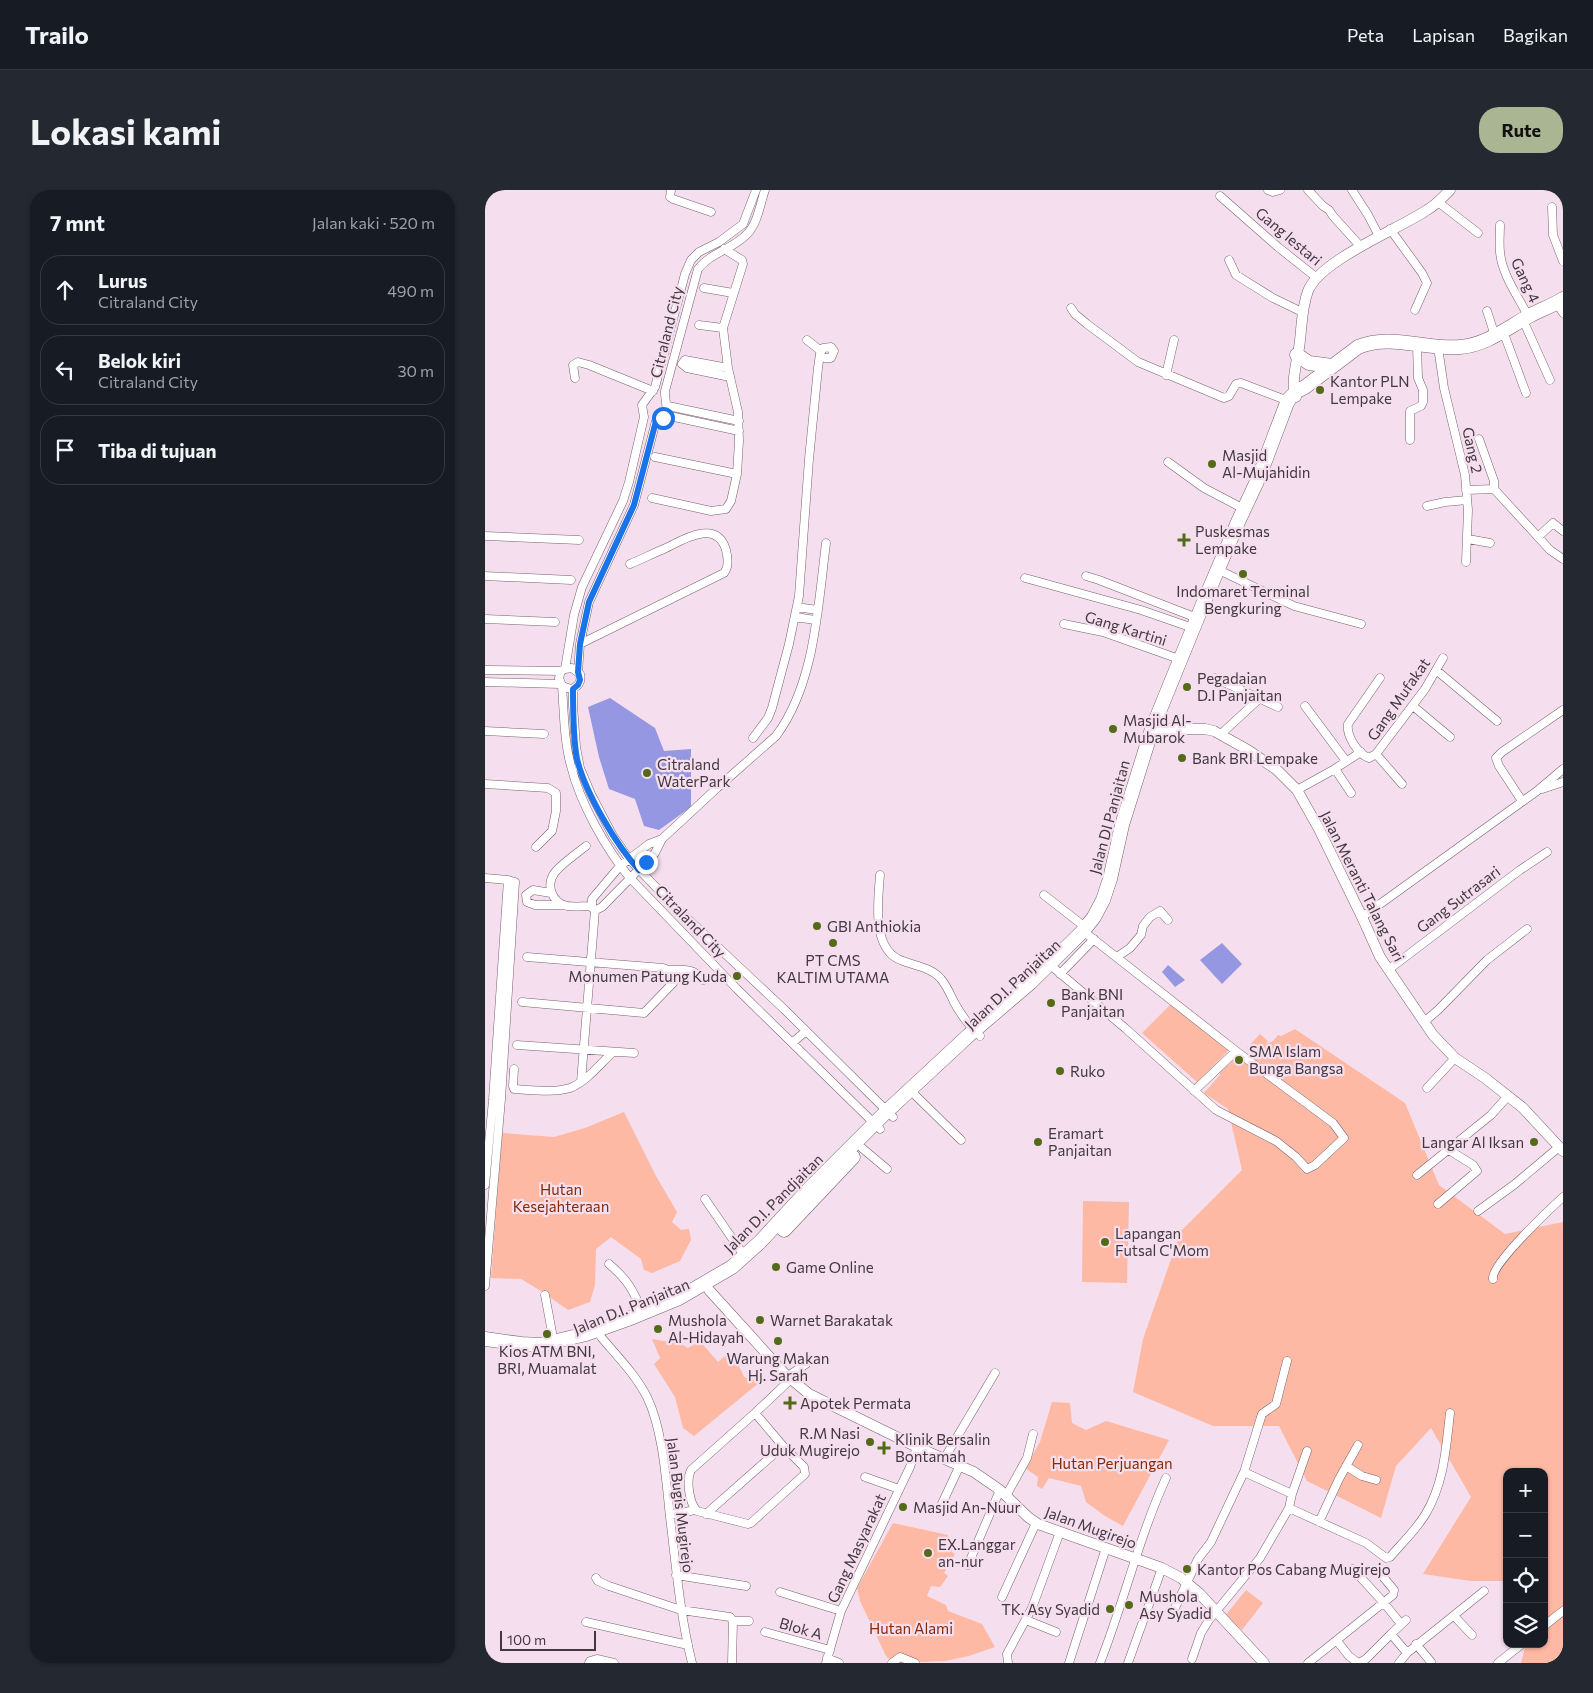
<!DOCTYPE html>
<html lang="id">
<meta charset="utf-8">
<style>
body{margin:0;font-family:Commissioner,sans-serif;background:#242831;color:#f1f3f6}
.controls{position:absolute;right:15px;bottom:15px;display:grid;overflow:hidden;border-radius:10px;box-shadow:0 1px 4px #0004}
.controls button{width:45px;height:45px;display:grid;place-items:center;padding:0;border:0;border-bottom:1px solid #363941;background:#171b24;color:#f1f3f6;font:25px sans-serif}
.scale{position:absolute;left:15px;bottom:12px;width:96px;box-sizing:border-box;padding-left:5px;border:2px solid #42393f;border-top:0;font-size:14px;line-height:18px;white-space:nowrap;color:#42393f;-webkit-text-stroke:4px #f5deed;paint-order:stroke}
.stop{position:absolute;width:15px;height:15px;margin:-11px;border:4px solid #1a73e8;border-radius:50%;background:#fff}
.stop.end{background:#1a73e8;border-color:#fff;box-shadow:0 1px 5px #0008}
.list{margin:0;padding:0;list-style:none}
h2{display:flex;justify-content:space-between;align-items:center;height:65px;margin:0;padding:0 20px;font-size:21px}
h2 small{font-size:16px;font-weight:400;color:#9ea1a6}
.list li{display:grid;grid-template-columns:32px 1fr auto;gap:15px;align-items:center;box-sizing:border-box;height:70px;margin:0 10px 10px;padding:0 10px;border:1px solid #363941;border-radius:20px}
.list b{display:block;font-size:19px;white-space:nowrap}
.list p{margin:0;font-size:16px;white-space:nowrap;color:#9ea1a6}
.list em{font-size:16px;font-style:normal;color:#9ea1a6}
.icon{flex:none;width:28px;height:28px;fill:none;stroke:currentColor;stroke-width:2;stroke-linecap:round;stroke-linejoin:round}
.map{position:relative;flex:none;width:1078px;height:1473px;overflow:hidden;border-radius:20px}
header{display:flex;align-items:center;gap:30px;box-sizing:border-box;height:70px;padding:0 25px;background:#171b24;border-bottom:1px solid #363941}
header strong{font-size:24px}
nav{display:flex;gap:28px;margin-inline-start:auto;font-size:18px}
.intro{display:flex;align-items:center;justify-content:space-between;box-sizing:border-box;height:120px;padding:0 30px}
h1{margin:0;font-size:35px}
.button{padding:12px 22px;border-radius:20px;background:#aab593;color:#111;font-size:18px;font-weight:700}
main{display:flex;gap:30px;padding:0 30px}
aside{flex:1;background:#171b24;border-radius:20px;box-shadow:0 1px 4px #0004}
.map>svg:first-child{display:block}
</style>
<header>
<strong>Trailo</strong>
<nav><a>Peta</a><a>Lapisan</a><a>Bagikan</a></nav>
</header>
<div class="intro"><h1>Lokasi kami</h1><a class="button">Rute</a></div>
<main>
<aside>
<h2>7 mnt<small>Jalan kaki · 520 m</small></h2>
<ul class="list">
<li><svg class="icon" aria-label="ahead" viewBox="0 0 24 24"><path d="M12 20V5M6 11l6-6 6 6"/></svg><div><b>Lurus</b><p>Citraland City</p></div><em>490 m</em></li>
<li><svg class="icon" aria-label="left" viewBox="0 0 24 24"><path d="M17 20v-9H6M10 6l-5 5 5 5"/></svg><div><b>Belok kiri</b><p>Citraland City</p></div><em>30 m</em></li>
<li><svg class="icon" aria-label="arrive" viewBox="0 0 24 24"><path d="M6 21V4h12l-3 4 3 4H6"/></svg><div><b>Tiba di tujuan</b></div></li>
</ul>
</aside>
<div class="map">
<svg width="1078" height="1473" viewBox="0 0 1078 1473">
<rect width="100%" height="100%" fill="#f5deed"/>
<path fill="#feb9a4" d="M686,814L745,859L712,892L657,843Z
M810,839L920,913L954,995L1020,1044L1078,1032V1473H1036L1041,1454H1059V1282H1022V1391H986L938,1384L986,1307L946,1238L911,1276L896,1328L822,1291L794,1236H728L648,1202L658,1149L696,1041L757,980L743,919L719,903L735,885L734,880L745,874L752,866L756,868L766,862L762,858L775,844L783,851L781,854L788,851L793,845L796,846Z
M139,922L171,986L192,1022L187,1032L196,1040L204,1039L206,1050L195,1071L167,1083L159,1080L156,1069L126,1047L111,1059L110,1095L105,1112L83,1120L56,1101L36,1089L6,1088L17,943L69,947L100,938Z
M598,1011L644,1012L642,1093L597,1092Z
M167,1149L196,1154L203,1158L215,1151L233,1172L244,1163L251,1168C252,1176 257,1180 259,1187L275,1192L209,1246L198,1238L190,1207L169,1174L175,1168Z
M567,1212L585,1213L587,1233L601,1240L621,1231L684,1250L638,1336L620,1326L601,1312L596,1296L564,1288L557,1299L552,1296L553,1287L540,1278L555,1252Z
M408,1333L463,1345L464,1355L467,1356V1362L470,1364L459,1383L463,1386L455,1397L446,1396L442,1406L461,1415L463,1421L497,1434L510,1457L484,1466L460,1471L408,1473L401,1466L375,1411L372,1398Z
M761,1400L778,1413L757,1440L740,1426Z"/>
<path fill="#9597e3" d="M125,508L170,538L179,561L206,559V617L174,640L159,636L150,609L124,599L114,567L103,517Z
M737,753L757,774L737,794L715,770Z
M683,775L700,790L690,797L677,782Z"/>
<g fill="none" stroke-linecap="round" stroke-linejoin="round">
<g stroke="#77626f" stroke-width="9">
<path id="street" d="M186,0L185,7L188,9L226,22
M783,0L788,2L795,0
M823,0L838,16L844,20L848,26L876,57
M867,0L883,25L894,46
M735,6L793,57L832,88
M953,12L993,43
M1067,17L1068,45L1078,71
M1015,35C1015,44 1014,53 1015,62C1017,85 1033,106 1043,126
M905,39L937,83L942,93L930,120
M744,70L751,85L788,108L817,122
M219,98L248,103
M1072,113L1078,123
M586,118L590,124L602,134L653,172L739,208L744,206L751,194L756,193L806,212
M1002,121L1010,146
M1038,130L1065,190
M214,135L238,138
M1018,141L1041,203
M322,150L336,161
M953,157L959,198L980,285L983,320L981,372
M243,178L200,170L197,174L202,178L245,187
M681,185L689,150
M90,188L88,175L93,172L104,175L168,201
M183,216L254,231
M180,225L254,241
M171,231C188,226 179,212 180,201L213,79C226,62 249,59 263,43C273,32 275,14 280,0
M994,249L1009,291V299L1065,360L1078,369
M925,250V221L936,216L938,212V200L933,188L932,155
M170,267L252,284
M683,272L719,298L759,319
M981,300L1009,299
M167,308L226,321L241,319L246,311L252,284L254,251L253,222L243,178L238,138L258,74L257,70L239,59
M942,316L960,312L982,310
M0,346L94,350
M1053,347L1068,333L1078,341
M983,349L1005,353
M740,383L809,416L876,434
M0,386L86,390
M601,386L614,390L712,428
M540,388L656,420L708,438
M312,417L332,420
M310,427L330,430
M0,429L70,432
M579,434L618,442L694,469
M95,454L239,383C244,377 243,368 241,360C232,329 199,349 181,358C169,363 157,369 145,374
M80,479L89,425L97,397L138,311L144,292L159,227L157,215L170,197L200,84L206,70L214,62L234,52L258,34L271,0
M0,480L76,481L80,479L87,478L95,484C97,492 93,497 86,499L77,496L74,488L76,481
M951,480L1012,531
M93,482L95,454L104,412L149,315L171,231
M730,488L793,517
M895,488L863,534C861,546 873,564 884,568L891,564L940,499L958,468
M0,492L75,494
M77,496C79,523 79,551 86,576C95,613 121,659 145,688L252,799L395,939
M88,499V515L91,557L95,578L106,604L128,646L144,669L188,715L300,820L408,927
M820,516L861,571
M928,516L965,547
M0,541L59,544
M736,544L774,509
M268,548L283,528L287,518L304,454L314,406L324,269L333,178L335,164L338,158L346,157L349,161L346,168H340L335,166
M891,564L917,594
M850,579L866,603
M0,594L63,598L71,603V621L67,641L51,657
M1057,599L1078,592
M812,600L848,580L876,562
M1037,611L1014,576L1011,568L1017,562L1078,520
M177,649L170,663L117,717L111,720L107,718V709L135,676L164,654L177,649L232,598L291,546C330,494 333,416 341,353
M101,656C91,664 79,672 71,681C60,694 66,712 82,716C90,717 98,716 106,716
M395,685C393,711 386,761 418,771C431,776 447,778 456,789C462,796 465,804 469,812C476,825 484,836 495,846
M0,688L23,690L30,692L16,909L0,1096
M66,703L48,700L41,705L42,712L50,715H79
M559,705L600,737
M877,727L1052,601L1078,579
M632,767L645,758L656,745L658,736L665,727L675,721L683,730
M570,779L640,838L731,920L791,951L811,967L822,979L830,975L859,948L848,933L751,861L598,741
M186,780C198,779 210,779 218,790
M903,780L1035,680L1062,662
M575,784L609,749
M37,812L159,823L188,793C192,783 188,781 178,778L42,767
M939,832L953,820L1002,770L1042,739
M307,853L321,841
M32,855L149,863
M29,879L28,896L29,899C47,900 68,903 85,898C101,892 115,874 128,862
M96,892L110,720
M942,898L970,868
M709,901L751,861
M431,906L476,950
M377,958L402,979
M932,985L1006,925L1023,906
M0,995L8,910L23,690
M220,1009L260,1067
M953,1014L992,981L988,975L964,960
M993,1021L1030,994L1074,957
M124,1074C143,1090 148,1100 158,1123
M1008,1089C1005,1075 1066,1018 1078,1007
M60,1105L69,1153
M116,1147C132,1166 151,1185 162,1207C178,1240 181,1290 185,1327C191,1376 195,1425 207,1473
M303,1186L321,1174
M270,1223L298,1256L319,1277L320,1284L266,1333L263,1334L212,1321C204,1313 201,1290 206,1280L270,1223L306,1189
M459,1269L510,1183
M861,1276L877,1286L891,1290
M759,1282L807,1304
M380,1287L414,1299
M521,1306L542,1268L548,1244
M455,1318L475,1275
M804,1318L807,1304L822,1261
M221,1324L298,1256
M185,1325L210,1320
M834,1332L854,1289L873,1255
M483,1375L515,1300
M868,1379L899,1413L916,1434
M191,1385L261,1396
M111,1388L113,1391L124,1396L196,1420L245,1427L248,1431L247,1473
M295,1402L356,1421
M517,1407L551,1333
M688,1422L713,1369L726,1352L759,1282L777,1224L791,1214L802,1171
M969,1426L987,1445
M541,1430L571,1442
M248,1431H264
M101,1432L203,1455
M1059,1436L1078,1421
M280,1442L345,1460
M906,1444L921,1430
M852,1451L864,1466L873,1473
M931,1454L946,1472
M342,1468L354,1473
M707,1469L716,1443L724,1430L775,1368L804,1318L881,1353L901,1368L905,1367C917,1353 930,1341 940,1325C959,1294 961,1258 965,1223
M104,1473L105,1471L112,1469L129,1473
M341,1473L356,1421L425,1277L432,1257
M407,1473L415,1467L430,1473
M523,1473L522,1464L547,1418L575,1342
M584,1473L621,1358
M615,1473C639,1412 654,1347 681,1288
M643,1473L677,1378
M823,1473L908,1405L909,1400L894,1382
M874,1473L881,1469L906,1444L922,1463L999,1401
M914,1473L922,1463
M1013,1473L1037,1454"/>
</g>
<g stroke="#77626f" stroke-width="11">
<path id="secondary" d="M811,207C805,197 812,170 814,158C817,139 816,119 823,101C835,70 914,39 942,20C951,15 958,7 965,0
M667,539H720L729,541L763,560L792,580L812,600L834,639L877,727L895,767L948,845L970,868L1000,888L1038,918L1078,961
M224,1100L300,1184L324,1204L432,1257L489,1282L515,1300L543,1327L553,1334L677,1378L696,1388L714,1403L779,1473"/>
</g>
<g stroke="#77626f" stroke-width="15">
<path id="highway" d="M812,165L824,173L847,176
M299,1040L368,967
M0,1149L36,1154L55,1155L101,1144L143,1129L194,1108L247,1077L275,1052L325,998L401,922L484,845L546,792L598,741L609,727L618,710L625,689L637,635L667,539L718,414L753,332L774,287L803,210L812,201L820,197L873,157C906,143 940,160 975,157C1001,155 1022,138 1044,126C1055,120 1067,116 1078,109"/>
</g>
<use href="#street" stroke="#fff" stroke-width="8"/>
<use href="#secondary" stroke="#fff" stroke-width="10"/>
<use href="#highway" stroke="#fff" stroke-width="14"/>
</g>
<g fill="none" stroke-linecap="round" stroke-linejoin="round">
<path stroke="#1a73e8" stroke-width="6" d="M161,672L154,680C131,655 100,602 92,569C88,548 88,520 88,499L93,495L95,490L93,482L95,454L104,412L149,315L171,231L178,228"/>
</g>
<g fill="#536a19" stroke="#f5deed" stroke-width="2">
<circle cx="835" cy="200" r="5"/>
<circle cx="727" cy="274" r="5"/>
<path d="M696.5 342.5h5v5h5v5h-5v5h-5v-5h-5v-5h5z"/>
<circle cx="758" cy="384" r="5"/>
<circle cx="702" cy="497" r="5"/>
<circle cx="628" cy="539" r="5"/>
<circle cx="697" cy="568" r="5"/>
<circle cx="162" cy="583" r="5"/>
<circle cx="332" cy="736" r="5"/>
<circle cx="348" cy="753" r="5"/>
<circle cx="252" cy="786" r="5"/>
<circle cx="566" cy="813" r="5"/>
<circle cx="754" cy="870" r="5"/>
<circle cx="575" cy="881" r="5"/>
<circle cx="553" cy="952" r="5"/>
<circle cx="1049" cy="952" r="5"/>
<circle cx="620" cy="1052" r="5"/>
<circle cx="291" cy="1077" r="5"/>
<circle cx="275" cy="1130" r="5"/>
<circle cx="173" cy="1139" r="5"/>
<circle cx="62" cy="1144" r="5"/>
<circle cx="293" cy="1151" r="5"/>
<path d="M302.5 1205.5h5v5h5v5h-5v5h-5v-5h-5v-5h5z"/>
<circle cx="385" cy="1252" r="5"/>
<path d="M396.5 1250.5h5v5h5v5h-5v5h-5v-5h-5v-5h5z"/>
<circle cx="418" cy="1317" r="5"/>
<circle cx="443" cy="1363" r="5"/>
<circle cx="702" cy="1379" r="5"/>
<circle cx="644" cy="1415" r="5"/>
<circle cx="625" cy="1419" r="5"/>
</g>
<g text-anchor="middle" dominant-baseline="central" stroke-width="4.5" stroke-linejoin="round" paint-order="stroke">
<g font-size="15" fill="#42393f" stroke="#f5deed">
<text transform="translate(804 46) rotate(40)">Gang lestari</text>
<text transform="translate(1041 90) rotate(65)">Gang 4</text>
<text transform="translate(181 142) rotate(-76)">Citraland City</text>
<text transform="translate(988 260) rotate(78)">Gang 2</text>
<text transform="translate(641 438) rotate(17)">Gang Kartini</text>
<text transform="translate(913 509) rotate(-55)">Gang Mufakat</text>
<text transform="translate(624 627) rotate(-75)">Jalan DI Panjaitan</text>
<text transform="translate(878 696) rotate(63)">Jalan Meranti Talang Sari</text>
<text transform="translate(973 709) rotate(-37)">Gang Sutrasari</text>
<text transform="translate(206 731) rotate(46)">Citraland City</text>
<text transform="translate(527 794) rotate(-43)">Jalan D.I. Panjaitan</text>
<text transform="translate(288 1013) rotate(-45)">Jalan D.I. Pandjaitan</text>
<text transform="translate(146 1116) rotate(-22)">Jalan D.I. Panjaitan</text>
<text transform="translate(196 1315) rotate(83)">Jalan Bugis Mugirejo</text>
<text transform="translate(606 1337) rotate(20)">Jalan Mugirejo</text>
<text transform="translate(371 1358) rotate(-65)">Gang Masyarakat</text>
<text transform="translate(316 1438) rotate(16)">Blok A</text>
</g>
<g font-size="15" fill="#42393f" stroke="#f5deed" text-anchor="start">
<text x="845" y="191">Kantor PLN<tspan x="845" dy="17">Lempake</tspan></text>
<text x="737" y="265">Masjid<tspan x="737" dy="17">Al-Mujahidin</tspan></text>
<text x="710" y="341">Puskesmas<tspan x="710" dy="17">Lempake</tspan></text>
<text x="758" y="401" text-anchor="middle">Indomaret Terminal<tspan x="758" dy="17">Bengkuring</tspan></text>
<text x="712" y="488">Pegadaian<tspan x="712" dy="17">D.I Panjaitan</tspan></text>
<text x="638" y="530">Masjid Al-<tspan x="638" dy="17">Mubarok</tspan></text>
<text x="707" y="568">Bank BRI Lempake</text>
<text x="172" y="574">Citraland<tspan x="172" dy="17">WaterPark</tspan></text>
<text x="342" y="736">GBI Anthiokia</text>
<text x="348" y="770" text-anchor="middle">PT CMS<tspan x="348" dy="17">KALTIM UTAMA</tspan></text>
<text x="242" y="786" text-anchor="end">Monumen Patung Kuda</text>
<text x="576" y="804">Bank BNI<tspan x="576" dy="17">Panjaitan</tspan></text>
<text x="764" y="861">SMA Islam<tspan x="764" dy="17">Bunga Bangsa</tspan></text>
<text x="585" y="881">Ruko</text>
<text x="563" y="943">Eramart<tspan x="563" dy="17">Panjaitan</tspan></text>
<text x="1039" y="952" text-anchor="end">Langar Al Iksan</text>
<text x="630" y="1043">Lapangan<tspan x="630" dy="17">Futsal C'Mom</tspan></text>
<text x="301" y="1077">Game Online</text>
<text x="183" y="1130">Mushola<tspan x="183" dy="17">Al-Hidayah</tspan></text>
<text x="285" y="1130">Warnet Barakatak</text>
<text x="62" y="1161" text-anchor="middle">Kios ATM BNI,<tspan x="62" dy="17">BRI, Muamalat</tspan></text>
<text x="293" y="1168" text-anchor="middle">Warung Makan<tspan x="293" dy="17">Hj. Sarah</tspan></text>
<text x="315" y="1213">Apotek Permata</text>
<text x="375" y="1243" text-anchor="end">R.M Nasi<tspan x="375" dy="17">Uduk Mugirejo</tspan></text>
<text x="410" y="1249">Klinik Bersalin<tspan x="410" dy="17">Bontamah</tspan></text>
<text x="428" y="1317">Masjid An-Nuur</text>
<text x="453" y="1354">EX.Langgar<tspan x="453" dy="17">an-nur</tspan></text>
<text x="712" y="1379">Kantor Pos Cabang Mugirejo</text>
<text x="654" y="1406">Mushola<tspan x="654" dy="17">Asy Syadid</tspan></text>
<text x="615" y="1419" text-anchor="end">TK. Asy Syadid</text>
</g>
<g font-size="15" fill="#8a2802" stroke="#f5deed">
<text x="76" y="999">Hutan<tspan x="76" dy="17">Kesejahteraan</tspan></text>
<text x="627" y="1273">Hutan Perjuangan</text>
<text x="426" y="1438">Hutan Alami</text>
</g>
</g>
</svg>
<div class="controls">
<button>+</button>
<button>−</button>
<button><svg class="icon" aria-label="locate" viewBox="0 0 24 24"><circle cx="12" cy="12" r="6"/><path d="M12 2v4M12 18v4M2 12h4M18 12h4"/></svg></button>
<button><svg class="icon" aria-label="layers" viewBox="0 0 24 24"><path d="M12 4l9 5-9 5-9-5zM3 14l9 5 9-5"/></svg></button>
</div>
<div class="scale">100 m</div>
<div class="stop" style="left:178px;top:228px"></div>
<div class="stop end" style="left:161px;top:672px"></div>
</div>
</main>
